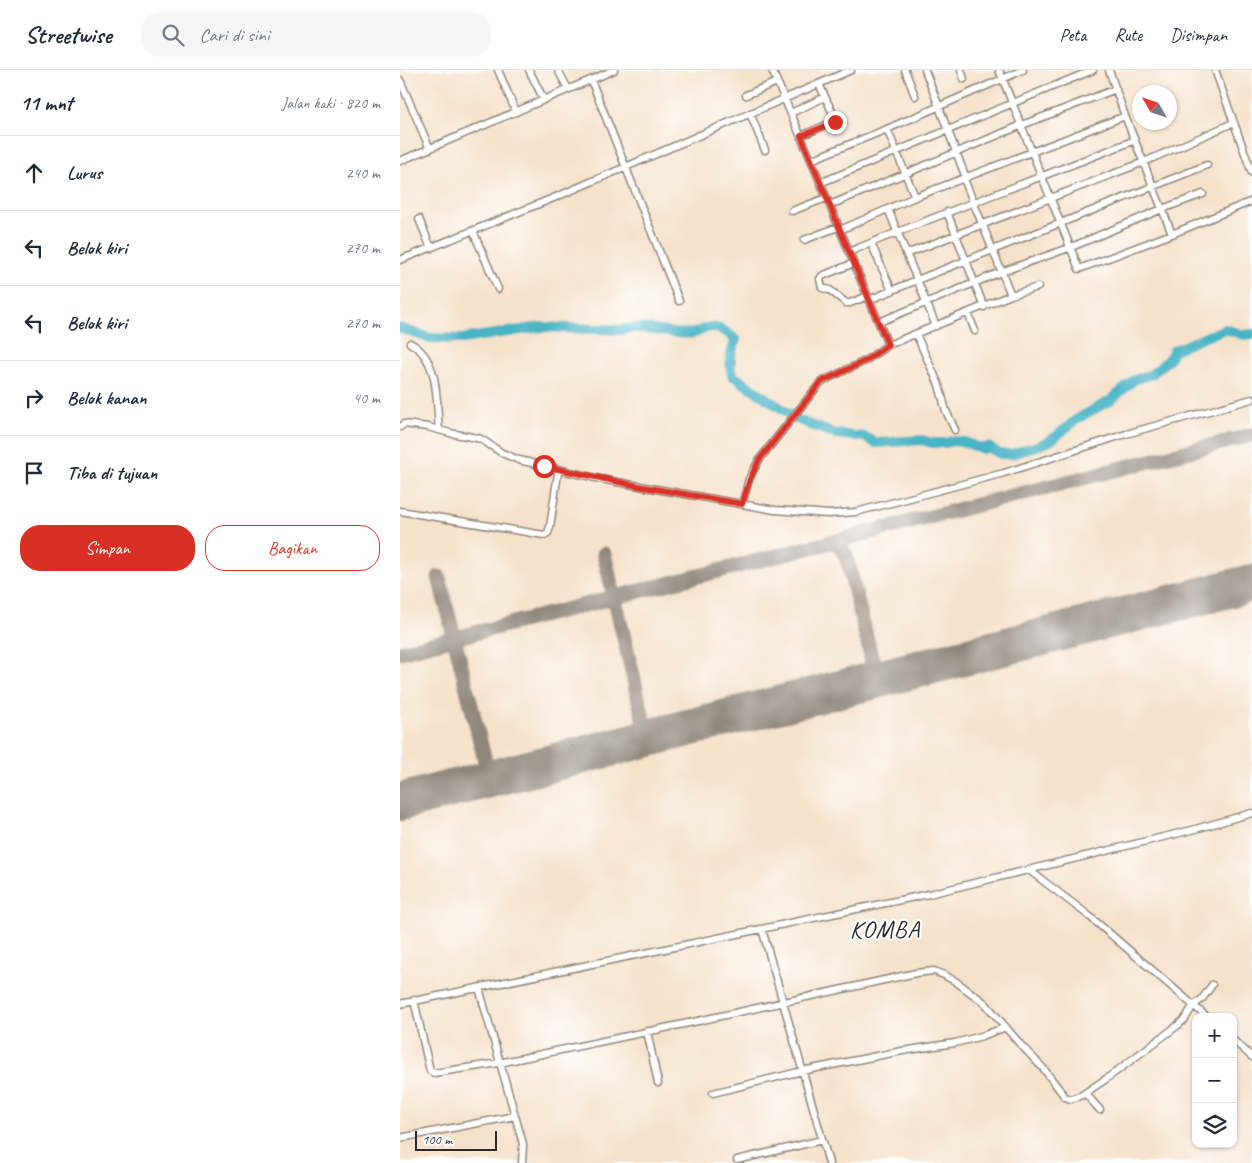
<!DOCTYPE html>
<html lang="id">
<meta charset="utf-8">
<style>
body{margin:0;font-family:Caveat,sans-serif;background:#f6f6f7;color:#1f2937}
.controls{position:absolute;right:15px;bottom:15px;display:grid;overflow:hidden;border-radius:10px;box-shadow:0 1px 4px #0004}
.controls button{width:45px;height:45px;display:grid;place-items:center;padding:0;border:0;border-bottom:1px solid #e0e1e3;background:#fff;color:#1f2937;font:25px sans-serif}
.compass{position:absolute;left:732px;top:15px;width:45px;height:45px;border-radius:50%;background:#fff;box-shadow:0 1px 4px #0004;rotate:309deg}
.scale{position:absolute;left:15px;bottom:12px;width:82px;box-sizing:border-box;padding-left:5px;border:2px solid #2b2b2b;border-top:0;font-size:14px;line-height:18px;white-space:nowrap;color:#2b2b2b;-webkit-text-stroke:4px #fff;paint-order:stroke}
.stop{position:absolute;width:15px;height:15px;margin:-11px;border:4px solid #d93025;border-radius:50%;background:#fff}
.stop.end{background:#d93025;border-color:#fff;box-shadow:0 1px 5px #0008}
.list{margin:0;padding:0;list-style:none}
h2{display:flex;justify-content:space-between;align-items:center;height:65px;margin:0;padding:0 20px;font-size:21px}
h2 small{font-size:16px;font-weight:400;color:#747a83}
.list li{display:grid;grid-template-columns:32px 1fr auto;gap:15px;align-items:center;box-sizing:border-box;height:75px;padding:0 20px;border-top:1px solid #e0e1e3}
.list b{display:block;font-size:19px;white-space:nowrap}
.list em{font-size:16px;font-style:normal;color:#747a83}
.actions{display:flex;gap:10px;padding:15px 20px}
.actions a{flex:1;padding:11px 0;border:1px solid #d93025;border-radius:20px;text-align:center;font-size:18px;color:#d93025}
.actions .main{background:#d93025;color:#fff}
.icon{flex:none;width:28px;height:28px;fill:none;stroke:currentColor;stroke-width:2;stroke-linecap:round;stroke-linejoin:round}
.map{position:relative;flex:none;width:852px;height:1093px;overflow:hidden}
header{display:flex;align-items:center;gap:30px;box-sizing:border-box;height:70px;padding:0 25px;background:#fff;border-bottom:1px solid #e0e1e3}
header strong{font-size:24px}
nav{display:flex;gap:28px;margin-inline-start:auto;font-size:18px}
.search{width:350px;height:45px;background:#f6f6f7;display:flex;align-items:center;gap:12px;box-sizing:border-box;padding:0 18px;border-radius:20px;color:#747a83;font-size:19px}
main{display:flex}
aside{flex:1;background:#fff}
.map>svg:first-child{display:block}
</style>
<header>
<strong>Streetwise</strong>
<div class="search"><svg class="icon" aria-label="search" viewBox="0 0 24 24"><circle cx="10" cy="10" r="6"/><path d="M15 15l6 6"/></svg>Cari di sini</div>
<nav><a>Peta</a><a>Rute</a><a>Disimpan</a></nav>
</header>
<main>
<aside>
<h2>11 mnt<small>Jalan kaki · 820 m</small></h2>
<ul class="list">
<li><svg class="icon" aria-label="ahead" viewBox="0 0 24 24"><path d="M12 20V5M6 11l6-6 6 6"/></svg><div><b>Lurus</b></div><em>240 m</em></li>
<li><svg class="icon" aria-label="left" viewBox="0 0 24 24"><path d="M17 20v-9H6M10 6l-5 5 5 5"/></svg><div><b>Belok kiri</b></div><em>270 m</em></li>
<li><svg class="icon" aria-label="left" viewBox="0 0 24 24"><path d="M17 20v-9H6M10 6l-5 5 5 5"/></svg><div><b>Belok kiri</b></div><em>270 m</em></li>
<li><svg class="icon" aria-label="right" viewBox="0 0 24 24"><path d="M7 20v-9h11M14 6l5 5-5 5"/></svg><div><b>Belok kanan</b></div><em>40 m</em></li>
<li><svg class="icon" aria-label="arrive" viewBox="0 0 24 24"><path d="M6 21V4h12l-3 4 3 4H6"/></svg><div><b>Tiba di tujuan</b></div></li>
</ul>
<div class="actions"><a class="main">Simpan</a><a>Bagikan</a></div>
</aside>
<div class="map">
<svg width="852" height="1093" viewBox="0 0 852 1093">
<rect width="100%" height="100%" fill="#fff"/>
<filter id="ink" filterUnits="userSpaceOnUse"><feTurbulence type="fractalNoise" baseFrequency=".02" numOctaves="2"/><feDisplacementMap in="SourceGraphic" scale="10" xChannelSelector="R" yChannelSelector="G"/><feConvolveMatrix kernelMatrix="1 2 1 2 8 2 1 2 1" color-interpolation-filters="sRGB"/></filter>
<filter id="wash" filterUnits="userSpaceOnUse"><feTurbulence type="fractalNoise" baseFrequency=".0096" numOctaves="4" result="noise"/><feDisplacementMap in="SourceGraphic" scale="20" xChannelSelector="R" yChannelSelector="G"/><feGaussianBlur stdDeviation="1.12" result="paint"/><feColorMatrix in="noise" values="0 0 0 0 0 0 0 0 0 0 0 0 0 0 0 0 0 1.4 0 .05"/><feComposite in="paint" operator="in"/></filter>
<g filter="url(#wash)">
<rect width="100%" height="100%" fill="#f6e2cb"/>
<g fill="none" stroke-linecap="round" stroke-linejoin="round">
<path stroke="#47b3c5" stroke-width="10" d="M0,258L29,268L62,269L140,257L221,260C245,253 270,267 294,263C300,262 306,256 312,257C322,258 329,264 336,270C330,282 329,292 332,305L397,349L408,354L436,364L465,367L475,373L522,370L532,373H546L552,371L564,372L583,379L588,377L600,384H612L643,374L654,368L677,349L711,330L734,310L752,304L768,290L774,280L825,259L844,265L852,264"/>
<path stroke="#90867b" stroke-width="15" d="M429,472L438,474L446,485L471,586
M204,484L248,669
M39,507L85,691L91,700L107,705
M0,582L852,365
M439,620C459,613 475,611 471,586C477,606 485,605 503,603
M68,715L82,706L85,691"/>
<path stroke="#90867b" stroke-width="38" d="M0,732L852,513"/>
</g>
</g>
<g filter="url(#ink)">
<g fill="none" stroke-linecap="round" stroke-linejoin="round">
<g stroke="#90867b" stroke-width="9">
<path id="street" d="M98,0L116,42
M129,0L144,30
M158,0L168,19
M372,0L411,90L488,275
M505,0L515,26
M525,0L566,108
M561,0L564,9
M599,0L679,199L772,164L852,131
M709,0L725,46L772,164
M815,0L852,103
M0,10L30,79
M191,10L279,231
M346,25L377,12
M350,43L365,80
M391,43L425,27
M487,59L515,127
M401,66L435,51V48L419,14
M411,90L487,59L623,0
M0,91L214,0
M564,109L611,225
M420,113L693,0
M430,135L622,55L716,19
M488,139L536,256
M392,141L426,128
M547,142L584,237
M19,149L31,178
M440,160L515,127L725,46
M73,161L98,219
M404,170L438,157
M471,173L492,221
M449,182C544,142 640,108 735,70
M506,184L744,92L833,53
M0,190L156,127L451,0
M454,193L422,206L420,209L422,218L430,220L446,233H450L468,226
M469,230L517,210L807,95
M568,243L575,261
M479,252L601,202L669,178L762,139L803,124
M516,264L539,315L546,341L555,360
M10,273C40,289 36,330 39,360
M0,357L4,354L28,357L50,363L72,367L81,369L102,383L119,390L200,409L375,440L429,444L456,442L510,428L604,403L726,364L852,329
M342,434L349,409L359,390L421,312L465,291L488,275L611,225L638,217
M0,441L144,465L148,463L150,457L158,403L160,401
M629,800L688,845L807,947
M362,859L429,1093
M79,918L123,1074L122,1093
M14,930L30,1001L34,1003L99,993L298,951L516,903L534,901L544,905L555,911L585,933L620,974L643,998L662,1023L665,1027L671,1029L682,1025L706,1009L777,956L785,949L793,936L802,929L812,915
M0,934L529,824L792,760L852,743
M247,961L258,1013
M833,970L852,987
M313,1023L402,1001L502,981L555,973L582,966L606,957
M685,1023L700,1040
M0,1068L115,1046
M337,1090L422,1070"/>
</g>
<use href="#street" stroke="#fff" stroke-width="6"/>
</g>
</g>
<g fill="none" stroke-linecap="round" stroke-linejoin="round" filter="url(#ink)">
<path stroke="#d93025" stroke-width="6" d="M144,396L238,416L342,434L350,409L359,390L421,312L465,291L488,275L401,66L435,52"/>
</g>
<g text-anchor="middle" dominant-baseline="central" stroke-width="4" stroke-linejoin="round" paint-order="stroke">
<g font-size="24" letter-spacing="1" fill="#2b2b2b" stroke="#fff">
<text x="485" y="859">KOMBA</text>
</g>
</g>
</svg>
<div class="controls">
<button>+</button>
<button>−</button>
<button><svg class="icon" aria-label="layers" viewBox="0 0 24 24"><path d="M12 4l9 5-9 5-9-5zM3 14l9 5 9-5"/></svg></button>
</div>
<svg class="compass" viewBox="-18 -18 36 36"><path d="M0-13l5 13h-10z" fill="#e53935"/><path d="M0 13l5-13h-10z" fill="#747a83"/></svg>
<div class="scale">100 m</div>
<div class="stop" style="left:144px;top:396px"></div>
<div class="stop end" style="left:435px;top:52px"></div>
</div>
</main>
